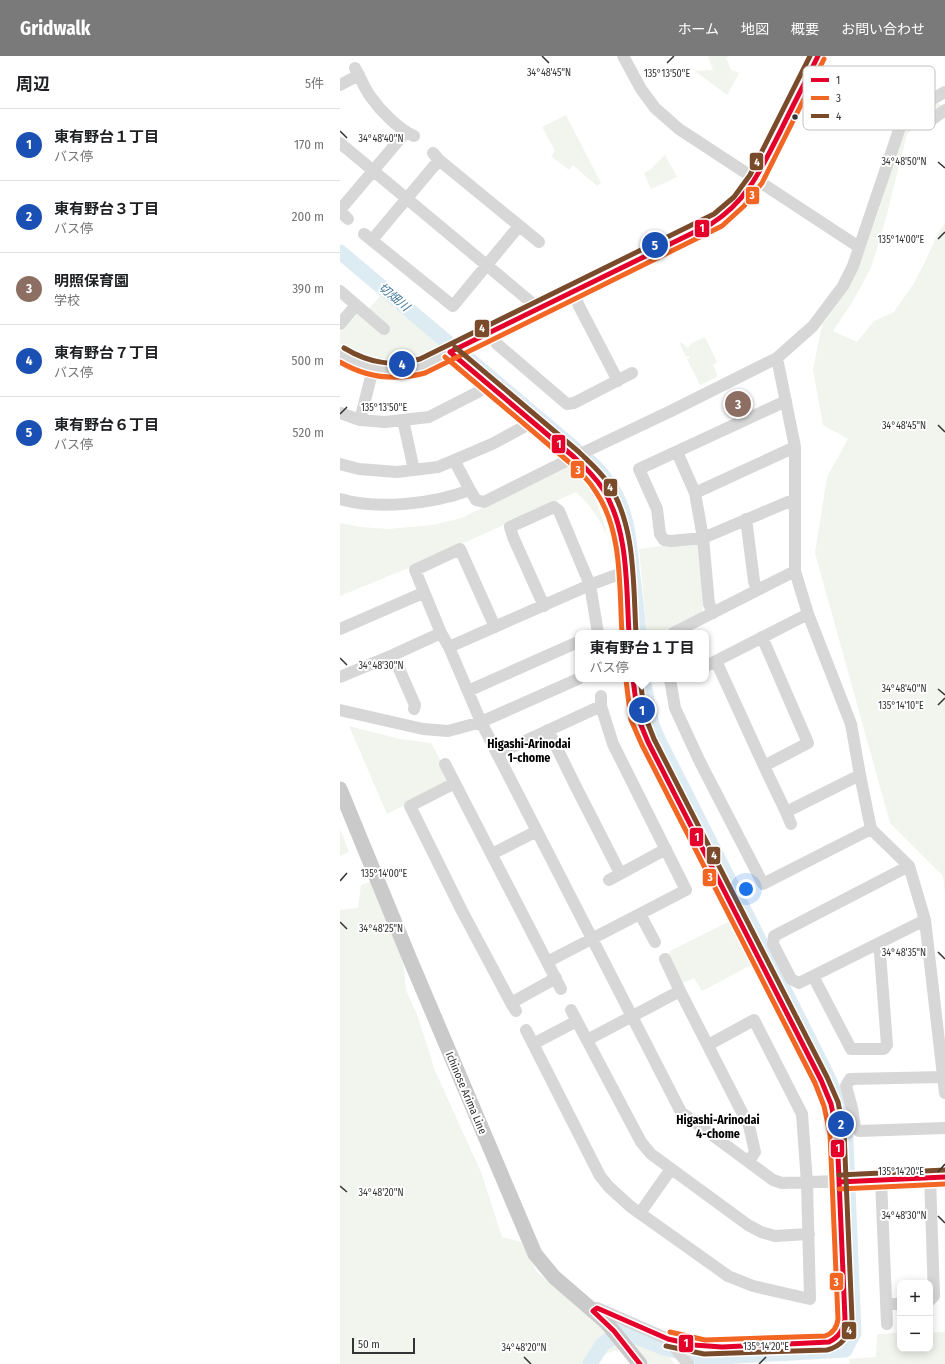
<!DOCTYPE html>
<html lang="ja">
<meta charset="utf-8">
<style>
body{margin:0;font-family:"Fira Sans Condensed","Noto Sans JP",sans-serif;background:#f2f2f2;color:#202124}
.controls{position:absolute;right:12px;bottom:12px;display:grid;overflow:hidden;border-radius:8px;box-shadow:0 2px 10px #0003}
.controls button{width:36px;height:36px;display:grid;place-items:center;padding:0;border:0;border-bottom:1px solid #e0e0e0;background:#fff;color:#202124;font:20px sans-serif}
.scale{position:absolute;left:12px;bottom:10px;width:63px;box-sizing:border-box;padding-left:4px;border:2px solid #333;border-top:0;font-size:11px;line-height:14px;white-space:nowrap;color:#333;-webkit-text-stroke:3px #fff;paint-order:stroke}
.you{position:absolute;left:406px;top:833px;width:14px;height:14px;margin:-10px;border:3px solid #fff;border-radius:50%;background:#1a73e8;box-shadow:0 0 0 6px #1a73e833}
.badge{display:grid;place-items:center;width:26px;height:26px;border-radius:50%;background:#7a7a7a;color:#fff;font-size:13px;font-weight:700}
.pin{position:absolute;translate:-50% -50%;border:2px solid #fff;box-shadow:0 1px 4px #0006}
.popup{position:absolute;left:235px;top:574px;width:134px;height:52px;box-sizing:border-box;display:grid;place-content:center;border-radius:8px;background:#fff;filter:drop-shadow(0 1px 3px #0005);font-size:13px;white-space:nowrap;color:#757577}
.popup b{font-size:15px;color:#202124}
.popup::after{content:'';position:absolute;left:50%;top:100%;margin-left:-8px;border:8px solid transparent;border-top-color:#fff}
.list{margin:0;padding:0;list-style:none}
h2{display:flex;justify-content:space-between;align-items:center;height:52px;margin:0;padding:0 16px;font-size:17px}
h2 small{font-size:13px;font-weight:400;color:#757577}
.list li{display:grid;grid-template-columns:26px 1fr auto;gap:12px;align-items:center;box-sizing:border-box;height:72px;padding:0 16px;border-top:1px solid #e0e0e0}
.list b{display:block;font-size:15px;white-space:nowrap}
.list p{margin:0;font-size:13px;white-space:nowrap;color:#757577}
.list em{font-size:13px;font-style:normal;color:#757577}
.map{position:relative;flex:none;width:605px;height:1308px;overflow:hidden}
header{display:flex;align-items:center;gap:24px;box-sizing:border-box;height:56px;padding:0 20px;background:#7a7a7a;color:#fff}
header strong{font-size:19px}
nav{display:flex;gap:22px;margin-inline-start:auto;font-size:14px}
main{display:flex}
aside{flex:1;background:#fff}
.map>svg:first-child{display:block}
</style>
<header>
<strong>Gridwalk</strong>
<nav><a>ホーム</a><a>地図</a><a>概要</a><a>お問い合わせ</a></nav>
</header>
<main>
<aside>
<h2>周辺<small>5件</small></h2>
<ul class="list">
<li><span class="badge" style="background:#1a4fb4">1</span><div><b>東有野台１丁目</b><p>バス停</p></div><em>170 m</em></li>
<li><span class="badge" style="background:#1a4fb4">2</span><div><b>東有野台３丁目</b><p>バス停</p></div><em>200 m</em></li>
<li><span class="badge" style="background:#8d6e63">3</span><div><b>明照保育園</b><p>学校</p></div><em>390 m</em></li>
<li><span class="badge" style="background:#1a4fb4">4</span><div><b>東有野台７丁目</b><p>バス停</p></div><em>500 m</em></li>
<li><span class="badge" style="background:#1a4fb4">5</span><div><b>東有野台６丁目</b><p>バス停</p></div><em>520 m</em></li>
</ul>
</aside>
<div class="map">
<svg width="605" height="1308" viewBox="0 0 605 1308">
<rect width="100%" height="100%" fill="#fff"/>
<path fill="#f1f5ed" d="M368,0H390L386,2L391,14L399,17L387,39L355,15L373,14Z
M598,47L602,50L567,78L545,166L531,212L513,245L493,275L517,286L534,265L554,256L574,227L585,206L598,177L605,167V836L603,820L550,767L475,497L487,421L508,383L483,369L473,314L482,269L496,250L518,213L540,151L563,70L590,49Z
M226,59L261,127L257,130L233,109L229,114L211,100L215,95L202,71Z
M325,99L337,121L311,133L304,117L310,114Z
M44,236L105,287C64,308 39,315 0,287V276L15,257H20L23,259Z
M365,281L377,306L373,309L377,318V321L360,329L347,303L350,302L349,300L346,301L340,288L341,286L348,292L352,287Z
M230,408C232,420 245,424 251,434C259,449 263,465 268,482C260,464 251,449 236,436L71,511L0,540V467L20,471L48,473L93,469L122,462Z
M354,486L359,491L365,547L361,557L319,577H307L299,493Z
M9,670L60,683L91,687L109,720L106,728L47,758Z
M0,773L9,796L0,800Z
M33,825L63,902L66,934L78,961L95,1015L141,1116L162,1181L181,1186L197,1216L266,1273L282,1293L264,1298L256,1308H0V854L18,852L21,829Z
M390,865L413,908L362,935L354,922L341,928L327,903L330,895Z
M605,1276V1308H510L509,1303L536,1301L537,1278L560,1277V1293H590V1277Z
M284,1278L327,1298L335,1308H306Z"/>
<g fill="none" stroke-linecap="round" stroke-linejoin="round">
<path stroke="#ddebf3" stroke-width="15" d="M0,196L107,286
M125,300L235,393
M248,404C284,437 288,466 292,513C295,534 297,556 299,577
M250,1308L262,1289L282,1275L324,1292L364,1302L505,1294L514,1277L506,1084C501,1038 482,1011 463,971L318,683L312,669L303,623"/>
<path stroke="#d7d7d7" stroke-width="12" d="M283,0L301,33L315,52L339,73L519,191
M15,12C20,21 24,31 30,40C40,54 58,73 74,80
M0,29L19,19
M586,68L605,54
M0,87L192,247L196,253
M93,97L99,104L199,186
M0,154L65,77
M0,155L8,163
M24,178L113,250L179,170
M32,184L99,104
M0,235L44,273
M233,235L239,250L278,325
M0,268L16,249
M149,277L157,288L227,348L234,347L292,317
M110,296L234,401C246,412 258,423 266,438C288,476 286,534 289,577
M0,298C26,315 53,320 83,310L378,164C395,152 405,140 416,123L478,0
M437,302L455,391V515L468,558L511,668L520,719L531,773L569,810L585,864L605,1037
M446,345L299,413L317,453L320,478L324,484L331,485L363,482L455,443
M0,357L20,364L45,366L89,361L138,336L149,329
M20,364L33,313
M63,364L74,414
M337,396L355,437L363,482L369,548L373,557
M114,404L130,434L136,444L144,446L234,401L331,355L437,302L473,270L503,230L513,210L561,68C572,53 589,45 605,36
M0,408L19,413L57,416L98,411L152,388L193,366
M355,437L455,391
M0,443C37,454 93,448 130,434
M406,463L414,525L417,534
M204,550L173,481L170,471L214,451L219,455L250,529L258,577
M155,571L120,493L75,514L101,577L109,591L141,666L341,1056L433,1124L442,1127L605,1121
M0,573L83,537
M333,577L455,515
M109,591L252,528L285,516
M53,599L75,649L74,653
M376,605L424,710L468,687L422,581
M366,610L468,558
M0,621L53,599L101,577
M330,623L335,652L360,706L423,828L531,773
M128,635L238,586
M0,654L83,673L108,675L141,666L238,623
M208,674L236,731L280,817
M157,698L261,650
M105,708L221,933
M424,710L446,756L520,719
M115,727L70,750L122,855L171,947L176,955
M446,756L451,768
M152,798L197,775
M569,810L434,880L433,888L451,923L459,927L585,864
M269,824L326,793
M300,858L315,886
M325,903L340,935L409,1070L415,1096L409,1105
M207,906L346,834L273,688L261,650V640
M473,920L511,993H544L547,989L540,897L537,888
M171,947L216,922
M231,954L301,1086L311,1098L408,1169L421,1176L435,1180L469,1178
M186,974L260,1120L269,1131L291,1151L388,1220L413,1230L470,1243L467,1127L462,1058L414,964L368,989
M247,984L340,935
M193,988L237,965
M602,1021L510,1023L506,1030L512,1052L515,1071L519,1075L605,1072
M590,1121L594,1240L590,1244
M541,1124L547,1268
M300,1157L331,1113
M546,1248H560
M253,1255L257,1252L328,1283L354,1289L382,1291L489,1286C500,1282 504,1274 505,1263L497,1077L491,1048L481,1024L308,686L298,662L293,623
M328,1283L348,1308"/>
<path stroke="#cacaca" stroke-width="15" d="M0,733L69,901L195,1198L214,1221L266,1266L300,1308"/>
<g stroke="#fff" stroke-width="8">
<path id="bus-1" d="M289,577C286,530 289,475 263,433C255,421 245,411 234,401L110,296L371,168C408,145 422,111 441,74C453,49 466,25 478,0
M293,623L298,662L308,686L481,1024L491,1048L497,1077L505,1263C504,1274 499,1281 489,1286L382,1291L354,1289L328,1283L257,1252L253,1255L274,1275L300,1308
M499,1126L605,1121"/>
</g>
<g stroke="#fff" stroke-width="8">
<path id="bus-2" d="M105,301L229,406C239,415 249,424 256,436C283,476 279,531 282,577
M0,306C27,322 55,325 85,317L382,170L404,150L422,127L484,3
M286,624L291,664L302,689L475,1027L484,1050L490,1078L498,1263C497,1271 494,1277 485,1280L365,1284L330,1276
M499,1133L605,1128"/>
</g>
<g stroke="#fff" stroke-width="8">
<path id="bus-3" d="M115,291L239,396C249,406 260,415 268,427C296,470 293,527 296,577
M4,292C29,307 52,311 80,303L374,158L394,141L410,119L470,0
M300,623L305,660L314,683L487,1021L498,1046L504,1076L512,1263C510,1278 503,1290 487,1294L364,1298L326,1290
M499,1119L605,1114"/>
</g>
<use href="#bus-1" stroke="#e4002b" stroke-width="5"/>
<use href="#bus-2" stroke="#f26522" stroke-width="5"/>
<use href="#bus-3" stroke="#7a4b2a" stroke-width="5"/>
</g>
<path fill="none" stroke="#333" stroke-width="1.5" d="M202,0L209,7M327,7L334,0M0,75L7,82M598,106L605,112M598,183L605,176M0,358L7,351M598,369L605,376M0,602L7,609M598,633L605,639M598,649L605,642M0,825L7,817M0,866L7,873M598,896L605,903M598,1116L605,1108M0,1130L7,1136M598,1160L605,1167M184,1301L191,1308M419,1308L426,1301"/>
<circle fill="#333" stroke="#fff" stroke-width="1.5" cx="455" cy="61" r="3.5"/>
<g text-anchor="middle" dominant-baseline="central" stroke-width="4" stroke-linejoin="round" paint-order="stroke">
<g font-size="11" fill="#333" stroke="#fff">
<text transform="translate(126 1037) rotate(67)">Ichinose Arima Line</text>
</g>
<g font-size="12" font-style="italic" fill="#3f7597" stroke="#fff">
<text transform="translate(54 241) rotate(40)">切畑川</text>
</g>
<g font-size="12" font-weight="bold" fill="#000" stroke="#fff">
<text x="189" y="688">Higashi-Arinodai<tspan x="189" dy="14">1-chome</tspan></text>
<text x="378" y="1064">Higashi-Arinodai<tspan x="378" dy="14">4-chome</tspan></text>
</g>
</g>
<rect x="463" y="10" width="132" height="64" rx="6" fill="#fff" stroke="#c2c2c2" stroke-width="1"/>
<rect x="471" y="22" width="18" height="4" fill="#e4002b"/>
<rect x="471" y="40" width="18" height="4" fill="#f26522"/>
<rect x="471" y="58" width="18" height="4" fill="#7a4b2a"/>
<g font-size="11" fill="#333">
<text x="496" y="28">1</text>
<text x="496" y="46">3</text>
<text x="496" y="64">4</text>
</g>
<g font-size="10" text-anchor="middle" fill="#333" stroke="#fff" stroke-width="4" stroke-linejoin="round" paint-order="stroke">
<text x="209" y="20">34°48'45"N</text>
<text x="327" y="21">135°13'50"E</text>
<text x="41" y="86">34°48'40"N</text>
<text x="564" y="109">34°48'50"N</text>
<text x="561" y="187">135°14'00"E</text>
<text x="44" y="355">135°13'50"E</text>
<text x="564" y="373">34°48'45"N</text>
<text x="41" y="613">34°48'30"N</text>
<text x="564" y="636">34°48'40"N</text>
<text x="561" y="653">135°14'10"E</text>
<text x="44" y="821">135°14'00"E</text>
<text x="41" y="876">34°48'25"N</text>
<text x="564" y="900">34°48'35"N</text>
<text x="561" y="1119">135°14'20"E</text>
<text x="41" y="1140">34°48'20"N</text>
<text x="564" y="1163">34°48'30"N</text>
<text x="426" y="1294">135°14'20"E</text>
<text x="184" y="1295">34°48'20"N</text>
</g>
<g stroke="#fff" stroke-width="1.5">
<rect x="409" y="96" width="15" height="19" rx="4" fill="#7a4b2a"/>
<rect x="405" y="130" width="15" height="19" rx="4" fill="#f26522"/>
<rect x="354" y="163" width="16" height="19" rx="4" fill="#e4002b"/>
<rect x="134" y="263" width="16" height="19" rx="4" fill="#7a4b2a"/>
<rect x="211" y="378" width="15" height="20" rx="4" fill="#e4002b"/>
<rect x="230" y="404" width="15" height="19" rx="4" fill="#f26522"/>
<rect x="263" y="422" width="15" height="19" rx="4" fill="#7a4b2a"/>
<rect x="349" y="771" width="15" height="20" rx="4" fill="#e4002b"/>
<rect x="366" y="790" width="15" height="19" rx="4" fill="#7a4b2a"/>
<rect x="362" y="812" width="15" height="19" rx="4" fill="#f26522"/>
<rect x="490" y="1083" width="15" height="19" rx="4" fill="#e4002b"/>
<rect x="489" y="1216" width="15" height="19" rx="4" fill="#f26522"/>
<rect x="501" y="1265" width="16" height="19" rx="4" fill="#7a4b2a"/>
<rect x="338" y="1278" width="16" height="19" rx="4" fill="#e4002b"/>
</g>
<g font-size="11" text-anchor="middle" font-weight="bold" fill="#fff">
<text x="417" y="110">4</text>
<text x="412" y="143">3</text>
<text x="362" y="176">1</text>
<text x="142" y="276">4</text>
<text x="219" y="392">1</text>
<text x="238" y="418">3</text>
<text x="270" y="435">4</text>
<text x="357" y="785">1</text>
<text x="374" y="803">4</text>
<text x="370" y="825">3</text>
<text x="498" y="1096">1</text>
<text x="496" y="1230">3</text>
<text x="509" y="1278">4</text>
<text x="346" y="1291">1</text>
</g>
</svg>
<div class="controls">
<button>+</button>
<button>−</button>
</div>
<div class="scale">50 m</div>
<div class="you"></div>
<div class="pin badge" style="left:302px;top:654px;background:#1a4fb4">1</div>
<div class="popup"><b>東有野台１丁目</b>バス停</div>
<div class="pin badge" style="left:501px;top:1068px;background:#1a4fb4">2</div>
<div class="pin badge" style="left:398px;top:348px;background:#8d6e63">3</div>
<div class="pin badge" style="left:62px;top:308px;background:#1a4fb4">4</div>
<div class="pin badge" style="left:315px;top:189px;background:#1a4fb4">5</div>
</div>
</main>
